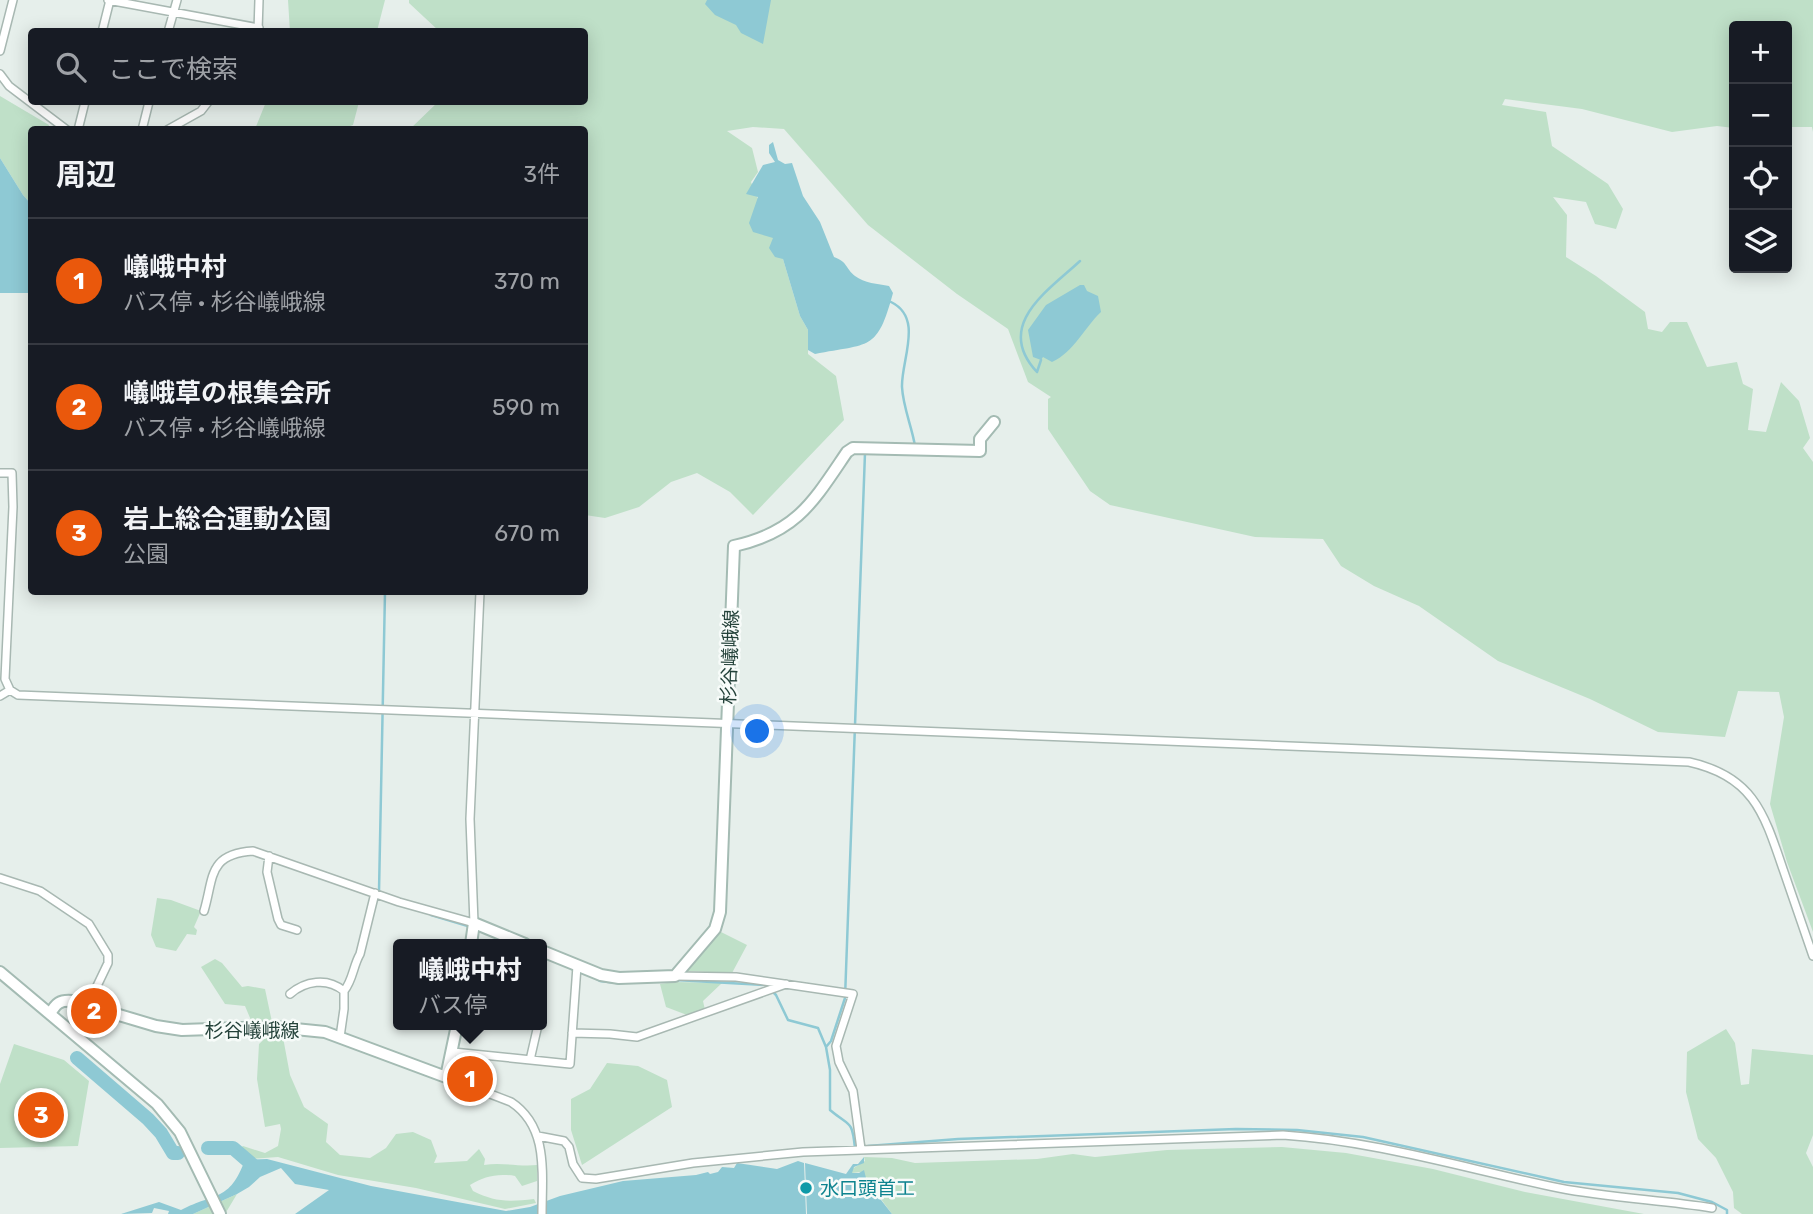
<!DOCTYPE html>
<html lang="ja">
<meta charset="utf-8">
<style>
body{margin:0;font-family:Rubik,"Noto Sans JP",sans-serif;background:#20242c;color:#f1f3f6}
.controls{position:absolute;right:21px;top:21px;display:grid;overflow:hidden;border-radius:7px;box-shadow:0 4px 18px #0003}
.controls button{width:63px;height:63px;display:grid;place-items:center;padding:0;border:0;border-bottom:2px solid #363941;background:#171b24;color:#f1f3f6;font:35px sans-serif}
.you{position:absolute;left:758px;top:732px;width:24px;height:24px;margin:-18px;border:5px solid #fff;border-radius:50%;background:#1a73e8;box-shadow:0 0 0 10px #1a73e833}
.badge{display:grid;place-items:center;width:46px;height:46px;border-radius:50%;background:#ea580c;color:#fff;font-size:23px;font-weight:700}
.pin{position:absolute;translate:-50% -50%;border:4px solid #fff;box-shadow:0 2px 7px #0006}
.popup{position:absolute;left:393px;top:939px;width:154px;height:91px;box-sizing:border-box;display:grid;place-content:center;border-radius:7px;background:#171b24;filter:drop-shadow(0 2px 5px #0005);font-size:23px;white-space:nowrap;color:#9ea1a6}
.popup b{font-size:26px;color:#f1f3f6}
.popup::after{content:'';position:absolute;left:50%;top:100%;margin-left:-14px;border:14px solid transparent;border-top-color:#171b24}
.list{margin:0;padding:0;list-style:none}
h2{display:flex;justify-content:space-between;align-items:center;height:91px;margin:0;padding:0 28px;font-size:30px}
h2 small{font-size:23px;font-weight:400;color:#9ea1a6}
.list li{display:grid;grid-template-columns:46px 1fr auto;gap:21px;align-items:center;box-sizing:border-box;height:126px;padding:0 28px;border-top:2px solid #363941}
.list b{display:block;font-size:26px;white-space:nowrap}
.list p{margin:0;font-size:23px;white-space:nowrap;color:#9ea1a6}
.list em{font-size:23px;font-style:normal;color:#9ea1a6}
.icon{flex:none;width:38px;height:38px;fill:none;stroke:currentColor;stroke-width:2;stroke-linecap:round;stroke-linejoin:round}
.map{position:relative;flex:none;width:1813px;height:1214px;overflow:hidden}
.search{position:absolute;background:#171b24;box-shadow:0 4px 18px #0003;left:28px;top:28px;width:560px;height:77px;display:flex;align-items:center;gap:18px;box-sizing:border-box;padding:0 24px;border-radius:7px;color:#9ea1a6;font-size:26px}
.panel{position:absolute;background:#171b24;box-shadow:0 4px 18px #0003;left:28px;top:126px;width:560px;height:469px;border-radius:7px}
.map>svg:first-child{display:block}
</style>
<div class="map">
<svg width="1813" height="1214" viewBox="0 0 1813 1214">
<rect width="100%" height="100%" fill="#e6efeb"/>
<path fill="#bfe0c8" d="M288,0H385L377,31L290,32Z
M409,0H1813V132L1812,127H1787V26H1734V128L1717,126L1672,132L1582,109L1505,99L1502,105L1546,112L1552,146L1608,184L1623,209L1616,229L1595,224L1586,202L1553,197L1567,215L1566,257L1596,276L1645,312L1648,329L1662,332L1670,322H1687L1707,367L1737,362L1743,384L1753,389L1748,430L1766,432L1781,382L1799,401L1810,438L1803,448L1813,462V932L1787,862L1770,804L1784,717L1779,692L1738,691L1725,737L1658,732L1590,699L1498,661L1419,606L1374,586L1341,566L1323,539L1255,537L1110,505L1090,491L1048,429V399L1051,397L1028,382L1008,329L957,294L868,225L784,129L753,127L727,131L752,148L758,172L751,182L783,259L800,316L808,330V354L836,376L844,420L753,515L730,492L697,473L671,482L639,507L605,518L585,515L584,130L410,129L438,102H584V32L439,31L409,3Z
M0,96L49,125L48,129L32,130L31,204L23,195L0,158Z
M266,102H359L353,125L339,130L255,129Z
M157,898L171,900L201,911L194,927L197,930L196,935L187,934L176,951L156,947L151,935Z
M719,931L747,945L732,973L685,971Z
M215,959L222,963L242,987L248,986L265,989L272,1022L253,1025L245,1006L225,1004L201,967Z
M674,982L722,983L703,1001L705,1010L687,1015L666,1007L660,984Z
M1726,1029L1735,1043L1741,1085L1749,1084L1752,1049L1813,1055V1135L1806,1153L1813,1167V1214H1742L1734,1208L1733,1192L1716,1158L1698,1139L1686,1092L1687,1052Z
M273,1031L282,1032L290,1075L304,1107L328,1124L326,1142L340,1155L370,1158L386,1148L396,1134L413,1132L431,1140L437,1156L434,1163L467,1161L479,1149L485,1159L484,1165C502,1162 519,1167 537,1165V1181L522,1186L515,1176C498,1173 484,1176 470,1185L473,1191C495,1202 509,1202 534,1199L536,1203L505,1209L416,1188L338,1175L278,1157L239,1160L233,1153L243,1146L265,1153L278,1146L281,1129L280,1124L265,1127L257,1079L259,1044Z
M14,1044L64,1060L89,1081L78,1146L0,1148V1084Z
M607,1063L638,1066L667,1080L672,1107L582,1165L571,1130V1099L590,1089Z
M1282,1147L1346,1153L1433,1169L1525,1192L1644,1214H892L861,1172L852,1173V1169L865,1161L864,1157L892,1158L915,1163L1037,1159L1073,1154L1095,1157L1167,1150Z
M237,1194L225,1214H193Z"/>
<path fill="#8ec9d4" d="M707,0H771L763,44L741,33L736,25L715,15L705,4Z
M773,142L778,160L785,164L792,163L803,196L820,222L834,257C848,262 845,268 855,276C864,283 878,284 889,286L893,293C877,352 870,343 815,354L808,350V330L800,316L783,259L775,257L769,248L773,238L753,232L749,223L758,197L746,194L763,165L775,162L769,153V145Z
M0,158L23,195L31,204V293H0Z
M1080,285H1084L1087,291L1098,296L1101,312C1084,328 1074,352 1052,362L1043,357L1041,360L1033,357L1028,330L1046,305Z
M864,1157V1163L854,1167L852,1173H859L864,1170L867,1182L892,1214H807L805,1163L846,1174L853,1164H858Z
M267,1159L371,1186L506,1211L530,1207L560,1196L623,1181L696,1175L708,1172L710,1174L718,1172L722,1167L734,1168L737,1163L777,1169L798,1161L804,1163L806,1214H295L329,1190L295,1184L281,1168L260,1177L249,1187L237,1194L193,1214H168L169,1211L154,1208L152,1213L121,1214L159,1202L181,1210C216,1192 229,1202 245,1160Z"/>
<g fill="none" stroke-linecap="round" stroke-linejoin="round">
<path stroke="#8ec9d4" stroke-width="2.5" d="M891,302C924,318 901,360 902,387C903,407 912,427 915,446
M1041,360L1037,372C993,325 1049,290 1080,261
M379,892L385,592
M431,915L471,927
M593,977L600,981L617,983
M676,980L766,985L776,995L788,1020L818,1028L826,1047
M868,1146L958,1139L1236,1129L1297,1130L1363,1137L1564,1182L1678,1193L1712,1202L1727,1210V1214
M855,1148C852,1119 850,1127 830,1110V1070L826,1047L831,1041L845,998L865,453"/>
<path stroke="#8ec9d4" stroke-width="14" d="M77,1058L148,1119L161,1133L173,1153H178
M208,1148H233L255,1167H263"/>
<g stroke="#a8b8b2" stroke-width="10">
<path id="street" d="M108,0L259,28
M258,31L259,0
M102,32L110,0
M168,32L177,0
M0,51L13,0
M0,74L9,86L67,130
M78,130L85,102
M142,130L149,102
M167,130L201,111L208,102
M0,473H12L13,507L5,679L10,690L18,695L1689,762C1753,776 1764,813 1783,869C1793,898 1803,927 1813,956
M0,696L10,690
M269,856L267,872L278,919L281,925L297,930
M0,878L40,891L89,924L108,955V963L97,986L94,1008
M204,911C214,877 208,854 253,851L399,902L474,923L470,819L480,592
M675,976L736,977L853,994L836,1046L839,1062L853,1091L861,1149
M290,994C305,981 327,977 344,991
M572,1033L610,1034L637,1037L786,984
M340,1037L344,1009V991C353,980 353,966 360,954L375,893
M453,1052L570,1064L577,966
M530,1060L538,1025
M446,1077L511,1102C549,1127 542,1174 542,1214
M538,1136L564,1141L569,1147L573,1164L582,1178L596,1179L693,1163L803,1152L1283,1135C1377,1141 1467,1169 1559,1188C1610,1198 1662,1200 1712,1208"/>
</g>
<g stroke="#a4bbb3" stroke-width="14">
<path id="secondary" d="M471,944L474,923L525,944
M542,951L601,975L619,978L675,976L715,929L720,912L734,546C797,532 813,502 847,452L853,448L980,451V439L994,422
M0,972L157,1104L180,1132L220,1214
M50,1014C56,1003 60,1000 72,1001L156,1026L182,1030L275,1027L325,1032L446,1077L457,1025"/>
</g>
<use href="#street" stroke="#fff" stroke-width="7"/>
<use href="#secondary" stroke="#fff" stroke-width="10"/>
</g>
<circle fill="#0f9aa8" stroke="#f7fbf9" stroke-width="2.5" cx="806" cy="1188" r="7"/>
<g text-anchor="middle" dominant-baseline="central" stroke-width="5" stroke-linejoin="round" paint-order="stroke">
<g font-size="19" fill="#24423a" stroke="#f7fbf9">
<text transform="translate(730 657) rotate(-88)">杉谷嶬峨線</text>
<text x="252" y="1030">杉谷嶬峨線</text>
</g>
<g font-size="19" fill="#0d838f" stroke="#f7fbf9" text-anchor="start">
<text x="820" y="1188">水口頭首工</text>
</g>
</g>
</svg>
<div class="controls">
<button>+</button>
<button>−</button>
<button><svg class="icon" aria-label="locate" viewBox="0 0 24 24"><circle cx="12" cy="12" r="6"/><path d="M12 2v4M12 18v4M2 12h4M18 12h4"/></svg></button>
<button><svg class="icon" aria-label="layers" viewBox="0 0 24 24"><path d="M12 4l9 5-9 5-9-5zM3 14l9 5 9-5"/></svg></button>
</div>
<div class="you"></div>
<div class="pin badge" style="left:470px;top:1079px">1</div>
<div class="popup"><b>嶬峨中村</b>バス停</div>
<div class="pin badge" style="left:94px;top:1011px">2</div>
<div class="pin badge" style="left:41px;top:1115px">3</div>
<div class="search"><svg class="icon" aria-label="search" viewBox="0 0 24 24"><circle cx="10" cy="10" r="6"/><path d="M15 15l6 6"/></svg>ここで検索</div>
<section class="panel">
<h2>周辺<small>3件</small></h2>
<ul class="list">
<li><span class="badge">1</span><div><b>嶬峨中村</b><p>バス停 · 杉谷嶬峨線</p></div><em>370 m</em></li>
<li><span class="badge">2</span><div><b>嶬峨草の根集会所</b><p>バス停 · 杉谷嶬峨線</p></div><em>590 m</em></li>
<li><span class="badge">3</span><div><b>岩上総合運動公園</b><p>公園</p></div><em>670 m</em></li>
</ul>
</section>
</div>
